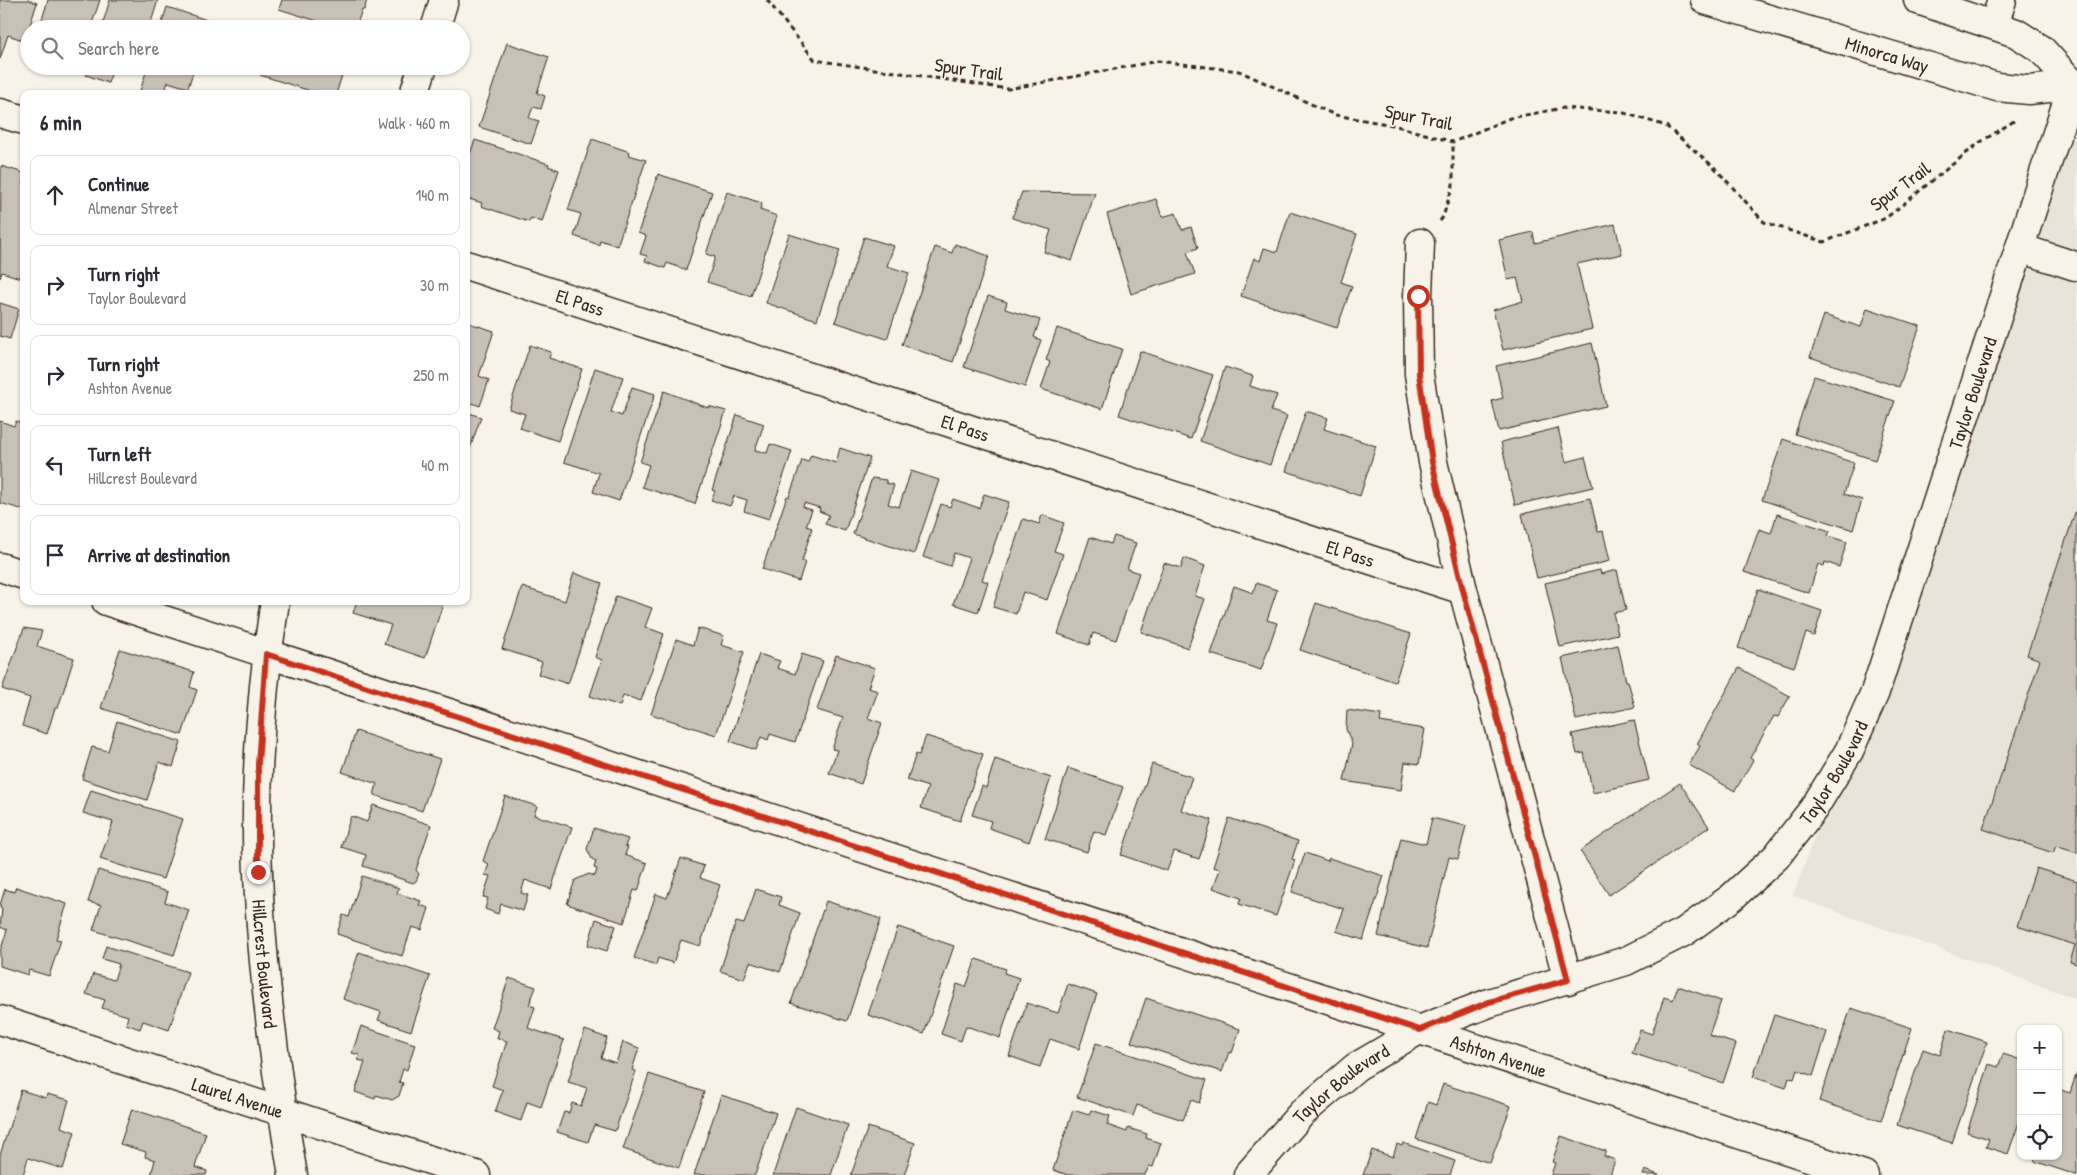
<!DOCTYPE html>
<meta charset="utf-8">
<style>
body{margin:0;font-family:"Patrick Hand",sans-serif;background:#f7f7f7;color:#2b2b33}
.controls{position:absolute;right:15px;bottom:15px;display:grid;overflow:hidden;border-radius:10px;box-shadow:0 1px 4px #0004}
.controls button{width:45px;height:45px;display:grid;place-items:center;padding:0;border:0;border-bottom:1px solid #e1e1e2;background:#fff;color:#2b2b33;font:25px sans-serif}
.stop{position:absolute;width:15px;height:15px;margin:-11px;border:4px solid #c8321e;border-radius:50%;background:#fff}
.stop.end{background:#c8321e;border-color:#fff;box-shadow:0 1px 5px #0008}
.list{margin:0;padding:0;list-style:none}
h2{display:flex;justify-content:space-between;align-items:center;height:65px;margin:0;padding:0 20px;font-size:21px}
h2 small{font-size:16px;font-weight:400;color:#7c7c81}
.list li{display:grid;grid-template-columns:32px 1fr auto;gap:15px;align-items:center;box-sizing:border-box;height:80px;margin:0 10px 10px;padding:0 10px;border:1px solid #e1e1e2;border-radius:10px}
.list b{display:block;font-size:19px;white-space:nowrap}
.list p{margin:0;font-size:16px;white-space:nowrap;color:#7c7c81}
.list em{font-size:16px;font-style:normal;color:#7c7c81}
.icon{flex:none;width:28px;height:28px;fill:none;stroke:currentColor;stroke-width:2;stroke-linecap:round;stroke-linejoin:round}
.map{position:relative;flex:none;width:2077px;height:1175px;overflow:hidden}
.search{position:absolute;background:#fff;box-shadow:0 1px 4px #0004;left:20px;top:20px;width:450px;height:55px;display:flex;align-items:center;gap:12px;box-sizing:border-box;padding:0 18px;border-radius:28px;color:#7c7c81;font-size:19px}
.panel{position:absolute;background:#fff;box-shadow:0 1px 4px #0004;left:20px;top:90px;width:450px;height:515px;border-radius:10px}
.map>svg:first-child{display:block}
</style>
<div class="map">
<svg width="2077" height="1175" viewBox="0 0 2077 1175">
<rect width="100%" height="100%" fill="#f7f3e8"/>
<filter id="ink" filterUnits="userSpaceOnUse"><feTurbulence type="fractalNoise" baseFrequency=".02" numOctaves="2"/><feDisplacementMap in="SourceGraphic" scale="10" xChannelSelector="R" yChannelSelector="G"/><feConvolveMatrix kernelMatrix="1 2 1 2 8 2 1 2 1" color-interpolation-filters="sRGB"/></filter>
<g filter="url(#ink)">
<path fill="#e9e4d9" d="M2066,138L2077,139V999L1793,896Z"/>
<path fill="#c8c1b6" stroke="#3b2a1e" d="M0,0H29L37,3L25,41L8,35L0,59Z
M48,0H100L90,29H39Z
M110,0H158L149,29H101Z
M282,0H367L364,10H362L355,29H343L279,9Z
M167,7L210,21L208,29H160Z
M276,25L288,29H275Z
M507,43L549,57L537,93L545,96L541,109L533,107L529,118L539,121L531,144L479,127Z
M89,66H114L108,83L86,75Z
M123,66H137L135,70Z
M148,66H195L188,88L168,82L164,94H149L140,91Z
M263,66H345L336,94H320L260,75Z
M592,139L630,152L629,155L646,160L617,246L600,240L599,245L574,236L581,214L568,210Z
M475,140L549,164L548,166L559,170L542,222L531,218L529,222L481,206L482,203L466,198V165Z
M1,166L24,173V267L20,278L2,272L0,278Z
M658,174L712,192L686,270L667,263L665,268L645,261L647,256L640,254L646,236L638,233Z
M727,192L762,203L760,210L777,216L751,296L707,282L715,257L706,254Z
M1022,192L1095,193L1072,261L1044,252L1051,230L1012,218Z
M1156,199L1162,217L1176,213L1182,230L1191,227L1198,248L1187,252L1195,274L1131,294L1107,214Z
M1290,212L1357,234L1341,282L1352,286L1337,328L1241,296L1254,258L1260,261L1264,248L1277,252Z
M1615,224L1622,254L1577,264L1592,329L1503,350L1493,310L1523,301L1517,278L1508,280L1499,240L1533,232L1535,243Z
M789,234L840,250L817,320L766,303Z
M864,237L894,246L887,266L909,273L887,339L835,322Z
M955,244L989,256L953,362L902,345L935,247L952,253Z
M988,296L1007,302L1005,309L1040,320L1034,337L1041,340L1025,387L964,367Z
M0,303L19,309L10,339L0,336Z
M1867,308L1920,326L1899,387L1810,357L1824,315L1861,327Z
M466,322L494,331L479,376L489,380L480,406L466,401Z
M1057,328L1122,349L1102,409L1041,389L1050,362L1046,360Z
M1592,343L1606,406L1499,431L1492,401L1503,398L1496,366Z
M530,345L551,352L549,358L582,369L558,441L520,428L525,414L509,409Z
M1140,351L1213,375L1191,439L1119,415Z
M1225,367L1253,376L1250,386L1277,395L1271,411L1287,416L1270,465L1200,441Z
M595,368L623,377L611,412L622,416L632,387L655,394L619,501L593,492L599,473L564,462Z
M1814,376L1895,401L1875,460L1795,434Z
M664,391L708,408V406L726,411L695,504L642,487L649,465L640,462Z
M1306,411L1328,418L1324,429L1376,446L1360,496L1286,471Z
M466,412L481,417L466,460Z
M737,415L764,424L755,450L767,453L770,444L792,451L769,519L744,511L747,500L734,496L730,506L711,500L715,491L712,490Z
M24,416V510L0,503V421L14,426L16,421L21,423Z
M1558,428L1566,462L1585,457L1593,487L1515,505L1501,442Z
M1783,439L1854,463L1844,494L1862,500L1853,530L1762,500Z
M840,448L870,458L845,531L825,524L829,515L819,511L820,508L804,503L803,507L812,510L806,526L812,528L802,561L805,562L799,581L762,569L787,496L789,497L802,460L808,462L811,455L836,463Z
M911,471L939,480L914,554L853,534L872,478L886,480V483L894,485L888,504L899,507Z
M984,494L1009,502L982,580L988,582L978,612L953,604L969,558L954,553L950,566L923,557L941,504L950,507L953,499L979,508Z
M1590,498L1598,532L1603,531L1610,561L1537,578L1522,514Z
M2077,507V853L2056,846L2053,853L1983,829L2040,660L2027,655Z
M1777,514L1830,531L1828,536L1847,542L1839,567L1825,562L1824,566L1818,564L1809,593L1744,572L1759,529L1771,533Z
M1042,515L1064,523L1054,551L1063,554L1047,600L1023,592L1016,614L993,607L1023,519L1039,524Z
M1114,536L1136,543L1127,569L1139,573L1116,640L1093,633L1089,645L1058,634L1090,537L1111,544Z
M1184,558L1205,566L1195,596L1205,599L1188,648L1141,632L1164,563L1181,568Z
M1600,570L1601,574L1617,570L1626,610L1613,613L1618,634L1560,647L1545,583Z
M574,573L602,583L568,684L538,674L542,662L502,649L522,587L565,601Z
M1256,583L1277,590L1267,620L1277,623L1261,670L1211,654L1234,586L1253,593Z
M1758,589L1822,611L1814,636L1806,633L1794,667L1738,648Z
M616,596L652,608L645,627L664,634L641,701L623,695L620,706L590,696L602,660L595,657Z
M357,601H444L425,658L384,644L391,625L353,613Z
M1316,603L1411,634L1395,682L1300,650Z
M24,628L42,631L37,646L74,658L58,708H55L47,734L22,726L30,698L2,689Z
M698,628L724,636L721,645L744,652L716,735L651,714L676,639L693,645Z
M1618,645L1626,681H1628L1635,707L1576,720L1562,658Z
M120,649L194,672L190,687L197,690L182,735L101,708Z
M759,654L780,661L777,668L795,674L802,654L823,661L795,742L770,734L768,740L761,737L756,750L730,741Z
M836,655L875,668L868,688L878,691L868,718L882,723L861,784L829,773L837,750L832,749L843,718L817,710Z
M1739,668L1790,696L1778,717L1774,716L1750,758L1753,760L1735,791L1689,765L1700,746L1697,744Z
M1347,710L1381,715L1380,722L1425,729L1419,764L1405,762L1401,790L1344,781L1352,744L1346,729Z
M1634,720L1649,780L1593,793L1584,753L1577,754L1572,734Z
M117,721L181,742L173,767L159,762L147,800L82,779L92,747L108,751Z
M356,731L440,759L422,811L374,795L377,784L342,772Z
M926,736L983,754L960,821L921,808L928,787L907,780L916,754L919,755Z
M995,759L1051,778L1029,842L989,828L991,821L972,815L982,786L986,788Z
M1152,764L1192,777L1181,810L1212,820L1199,859L1174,851L1167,871L1121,855Z
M1068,768L1123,787L1106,835L1094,831L1087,852L1045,839Z
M1680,783L1709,827L1609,895L1580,851Z
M91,790L183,819L163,879L100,859L113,822L83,813Z
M505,796L537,806L534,815L572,827L551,889L525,880L521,893L528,895L523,911L501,904L498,914L485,909L488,898L483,897L490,876L485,875L489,864L483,861Z
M373,805L431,825L416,870L419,874L416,881L413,883L363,866L366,855L341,847L351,816L367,822Z
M1229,818L1298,841L1292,859L1295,860L1276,916L1239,904L1241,898L1213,888L1220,869L1213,867Z
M1432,818L1466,826L1458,859L1449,857L1427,948L1378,936L1401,838L1426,844Z
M594,828L628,839L625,846L628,847L625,855L647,863L638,891L634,890L624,923L567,904L575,880L589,874L595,876L597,869L594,868L596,861L592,859L587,849Z
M1305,853L1328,861L1329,858L1384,876L1363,940L1336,931L1344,909L1292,892Z
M681,858L704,866L700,878L720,885L700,946L681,940L673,963L658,958L656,965L634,958L656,894L667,898Z
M2036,868L2077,881V964L2070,962L2075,945L2017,926Z
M98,870L168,892L165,902L189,910L174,955L93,930L101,905L88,902Z
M362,876L399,888L397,893L421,901L419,905L429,908L422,930L412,927L402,956L337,934L343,915L349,917Z
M16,887L67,904L56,939L61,940L49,976L29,970L28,975L0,966V952L7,930L0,927L2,909L0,908V905L5,889L14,892Z
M756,889L781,897L779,905L800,913L780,972L750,962L744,979L720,971L736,922L744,924Z
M826,901L881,919L847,1021L791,1003Z
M596,919L616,926L607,951L588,945Z
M898,927L954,946L924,1034L868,1015Z
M106,946L188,972L169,1030L143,1021L140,1029L126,1024L128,1016L102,1008L105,1000L86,994L93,974L114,980L119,964L102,959Z
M359,952L430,976L411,1031L378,1020L381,1012L343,999Z
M976,959L1006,969L1004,973L1019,978L1000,1038L966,1026L961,1041L941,1034L957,984L966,987Z
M509,978L536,987L529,1005L535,1007L528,1028L564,1040L541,1107L527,1102L521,1121L495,1112L503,1090L492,1086L507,1041L497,1038L499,1031L492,1028Z
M1068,984L1097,994L1079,1049L1050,1039L1040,1067L1009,1056L1027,1003L1058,1013Z
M1678,986L1721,1001L1709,1035L1736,1044L1723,1083L1632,1053L1640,1030L1652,1034L1664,997L1673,1000Z
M1146,998L1240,1029L1232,1053L1229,1052L1222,1072L1131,1042Z
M1851,1008L1912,1028L1881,1121L1819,1101Z
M1774,1015L1827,1032L1813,1076L1797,1070L1794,1079L1789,1078L1786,1088L1753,1077Z
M361,1026L415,1044L407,1070L403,1069L399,1082L403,1083L399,1096L392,1100L376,1095L375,1099L355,1092L365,1062L358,1060L359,1055L352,1053Z
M1948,1029L1987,1042L1952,1143L1897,1125L1923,1049L1940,1055Z
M585,1030L607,1038L601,1058L616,1063L623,1042L639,1048L632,1070L636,1071L615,1131L594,1125L588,1142L557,1132L564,1112L569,1113L572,1103L581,1106L587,1088L568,1082Z
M1096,1043L1207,1080L1199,1103L1191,1100L1183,1120L1137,1105L1133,1116L1077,1097Z
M2003,1054L2021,1060V1117L2008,1154L1986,1147L1989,1139L1967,1132L1989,1064L1998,1067Z
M2077,1072V1175H2076L2034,1161L2036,1156H2058V1089L2070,1093Z
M649,1074L704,1092L679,1168L623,1149Z
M1443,1084L1511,1106L1490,1163L1416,1139L1428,1102L1436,1105Z
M21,1090L46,1098L47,1094L69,1100L61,1127L75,1132L63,1169L28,1158L23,1175H0V1155Z
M721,1095L776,1113L755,1175H694Z
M796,1107L848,1125L831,1175H773Z
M132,1109L206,1133L195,1167L207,1171L206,1175H151L155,1160L145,1157L146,1152L120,1144Z
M1073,1110L1089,1115L1091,1110L1110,1116L1107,1125L1127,1132L1128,1128L1147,1134L1146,1138L1161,1143L1153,1167L1149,1166L1145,1175H1068L1053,1170Z
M868,1127L915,1143L904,1175H851Z
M1561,1136L1606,1151L1604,1156L1615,1160L1610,1175H1551L1555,1163L1552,1162Z
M1403,1143L1455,1161L1450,1175H1363L1372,1150L1393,1157L1397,1144L1402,1146Z
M1645,1170L1659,1175H1643Z"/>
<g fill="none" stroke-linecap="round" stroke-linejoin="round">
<g stroke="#3b2a1e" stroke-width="31">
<g id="minor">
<path id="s1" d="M1705,0L1997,87L2029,90L2077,85"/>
<path d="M1918,0L2016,33L2041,49L2073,84L2077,85"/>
<path d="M1994,25L2002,0"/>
<path d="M435,29L444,0"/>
<path d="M414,94L423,66"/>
<path d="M0,113L24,120"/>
<path d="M1420,243L1418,296L1419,374L1433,462L1463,590L1568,980"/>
<path d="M2020,248L2075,266"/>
<path id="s2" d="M466,265L1463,590"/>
<path d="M0,567L24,575"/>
<path id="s3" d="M106,601L1864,1175"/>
<path id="s4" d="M275,601C261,691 254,783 258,874C262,975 276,1075 293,1175"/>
<path id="s5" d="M0,1020L476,1175"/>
<path id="s6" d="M1248,1175L1302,1113L1356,1067L1419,1030L1489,1003L1626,961L1684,932L1731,898L1776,857L1814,808L1849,751L1875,692L2073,84"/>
</g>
</g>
<path stroke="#3b2a1e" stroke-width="3" stroke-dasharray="5 4" stroke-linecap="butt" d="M767,0L815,60L1008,89L1158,61L1239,71L1335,115L1393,125L1453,142L1510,118L1563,108L1621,112L1666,126L1715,168L1764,222L1824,242L1886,218L1979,143L2014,121
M1440,221L1443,217L1453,185V142"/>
<use href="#minor" stroke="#f7f3e8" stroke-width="28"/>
</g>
</g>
<g fill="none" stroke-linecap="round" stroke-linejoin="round" filter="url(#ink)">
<path stroke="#c8321e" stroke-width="6" d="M258,872V764L266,654L1420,1030L1489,1002L1568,980L1463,590L1432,462L1419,374L1418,296"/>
</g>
<g text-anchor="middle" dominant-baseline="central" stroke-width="4" stroke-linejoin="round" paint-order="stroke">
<g font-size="19" fill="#3b2a1e" stroke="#f7f3e8">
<text stroke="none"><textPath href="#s1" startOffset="190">Minorca Way</textPath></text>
<text transform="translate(969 69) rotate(8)">Spur Trail</text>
<text transform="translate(1419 117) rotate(11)">Spur Trail</text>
<text transform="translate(1900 186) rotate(-36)">Spur Trail</text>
<text stroke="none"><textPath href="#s2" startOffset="120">El Pass</textPath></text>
<text stroke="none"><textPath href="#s6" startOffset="1136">Taylor Boulevard</textPath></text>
<text stroke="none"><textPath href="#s2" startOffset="525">El Pass</textPath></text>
<text stroke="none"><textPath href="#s2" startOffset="930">El Pass</textPath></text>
<text stroke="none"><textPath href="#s6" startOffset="731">Taylor Boulevard</textPath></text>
<text stroke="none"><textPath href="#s4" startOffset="364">Hillcrest Boulevard</textPath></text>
<text stroke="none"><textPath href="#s3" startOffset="1465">Ashton Avenue</textPath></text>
<text stroke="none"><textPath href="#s6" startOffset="131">Taylor Boulevard</textPath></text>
<text stroke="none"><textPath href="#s5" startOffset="250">Laurel Avenue</textPath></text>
</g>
</g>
</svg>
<div class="controls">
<button>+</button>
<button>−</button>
<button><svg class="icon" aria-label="locate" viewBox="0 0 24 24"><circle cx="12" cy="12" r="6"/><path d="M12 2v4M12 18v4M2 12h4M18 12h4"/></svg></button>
</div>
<div class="stop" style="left:1418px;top:296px"></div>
<div class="stop end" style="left:258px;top:872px"></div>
<div class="search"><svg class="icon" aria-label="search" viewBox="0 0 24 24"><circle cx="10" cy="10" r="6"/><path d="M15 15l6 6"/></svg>Search here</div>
<section class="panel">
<h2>6 min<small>Walk · 460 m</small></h2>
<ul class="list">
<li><svg class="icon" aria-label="ahead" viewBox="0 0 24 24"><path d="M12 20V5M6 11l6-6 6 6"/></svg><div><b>Continue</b><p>Almenar Street</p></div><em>140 m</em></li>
<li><svg class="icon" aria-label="right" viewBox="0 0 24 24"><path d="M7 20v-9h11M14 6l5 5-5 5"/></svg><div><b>Turn right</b><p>Taylor Boulevard</p></div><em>30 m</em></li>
<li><svg class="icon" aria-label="right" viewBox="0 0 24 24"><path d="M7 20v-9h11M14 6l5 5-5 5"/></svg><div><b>Turn right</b><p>Ashton Avenue</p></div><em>250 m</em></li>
<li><svg class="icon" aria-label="left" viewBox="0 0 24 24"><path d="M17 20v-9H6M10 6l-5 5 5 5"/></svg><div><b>Turn left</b><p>Hillcrest Boulevard</p></div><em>40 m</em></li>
<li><svg class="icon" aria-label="arrive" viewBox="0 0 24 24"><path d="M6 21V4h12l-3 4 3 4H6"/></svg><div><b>Arrive at destination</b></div></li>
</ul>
</section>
</div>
